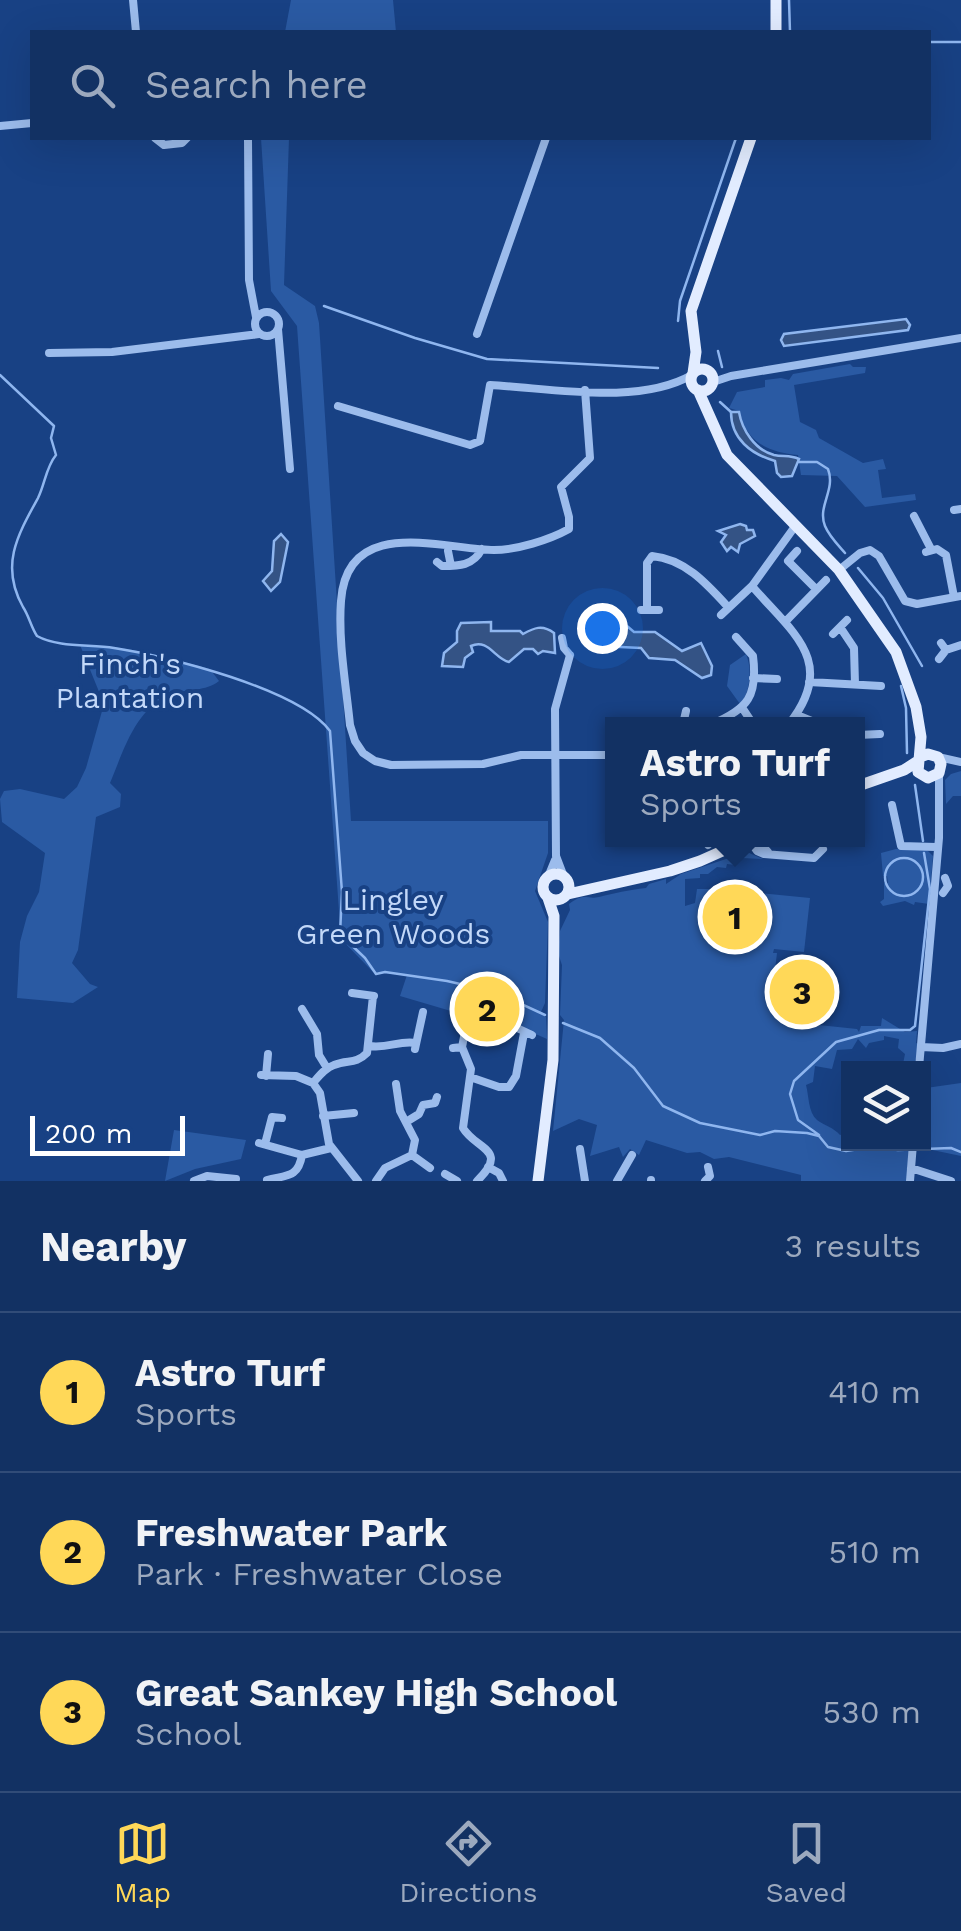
<!DOCTYPE html>
<meta charset="utf-8">
<style>
body{margin:0;font-family:"Work Sans",sans-serif;background:#1b3969;color:#f1f3f6}
.controls{position:absolute;right:30px;bottom:30px;display:grid;overflow:hidden;border-radius:0px;box-shadow:0 10px 40px #0002}
.controls button{width:90px;height:90px;display:grid;place-items:center;padding:0;border:0;border-bottom:2px solid #314c78;background:#123163;color:#f1f3f6;font:50px sans-serif}
.scale{position:absolute;left:30px;bottom:25px;width:155px;box-sizing:border-box;padding-left:10px;border:5px solid #fff;border-top:0;font-size:28px;line-height:35px;white-space:nowrap;color:#fff;-webkit-text-stroke:8px #184184;paint-order:stroke}
.you{position:absolute;left:602px;top:628px;width:35px;height:35px;margin:-25px;border:8px solid #fff;border-radius:50%;background:#1a73e8;box-shadow:0 0 0 15px #1a73e833}
.badge{display:grid;place-items:center;width:65px;height:65px;border-radius:50%;background:#ffd858;color:#111;font-size:32px;font-weight:700}
.pin{position:absolute;translate:-50% -50%;border:5px solid #fff;box-shadow:0 2px 10px #0006}
.popup{position:absolute;left:605px;top:717px;width:260px;height:130px;box-sizing:border-box;display:grid;place-content:center;border-radius:0px;background:#123163;filter:drop-shadow(0 2px 8px #0005);font-size:32px;white-space:nowrap;color:#9ca9be}
.popup b{font-size:38px;color:#f1f3f6}
.popup::after{content:'';position:absolute;left:50%;top:100%;margin-left:-20px;border:20px solid transparent;border-top-color:#123163}
.list{margin:0;padding:0;list-style:none}
h2{display:flex;justify-content:space-between;align-items:center;height:130px;margin:0;padding:0 40px;font-size:42px}
h2 small{font-size:32px;font-weight:400;color:#9ca9be}
.list li{display:grid;grid-template-columns:65px 1fr auto;gap:30px;align-items:center;box-sizing:border-box;height:160px;padding:0 40px;border-top:2px solid #314c78}
.list b{display:block;font-size:38px;white-space:nowrap}
.list p{margin:0;font-size:32px;white-space:nowrap;color:#9ca9be}
.list em{font-size:32px;font-style:normal;color:#9ca9be}
.icon{flex:none;width:55px;height:55px;fill:none;stroke:currentColor;stroke-width:2;stroke-linecap:round;stroke-linejoin:round}
.map{position:relative;flex:none;width:961px;height:1181px;overflow:hidden}
.search{position:absolute;background:#123163;box-shadow:0 10px 40px #0002;left:30px;right:30px;top:30px;height:110px;display:flex;align-items:center;gap:25px;box-sizing:border-box;padding:0 35px;border-radius:0px;color:#9ca9be;font-size:38px}
.sheet{height:610px;background:#123163}
nav{display:flex;justify-content:space-around;align-items:center;box-sizing:border-box;height:140px;border-top:2px solid #314c78;background:#123163;font-size:28px;color:#9ca9be}
nav a{display:grid;justify-items:center;gap:5px}
nav .on{color:#ffd858}
.map>svg:first-child{display:block}
</style>
<div class="map">
<svg width="961" height="1181" viewBox="0 0 961 1181">
<rect width="100%" height="100%" fill="#184184"/>
<path fill="#2a5aa3" d="M291,0H393L396,32H285Z
M261,138H289L284,285L315,306L319,323L351,821H548V853L535,891L548,922L545,1003L540,1014L546,1017L547,1039C522,1028 497,1018 470,1026L461,1014L400,996L407,975L373,972L341,939L297,326L271,291Z
M850,364L853,367H866L865,373L794,385L800,422L816,430L819,438L863,463L883,459L886,469L878,470L882,498L915,494L916,500L865,507L837,476L801,475L798,455C768,452 747,443 739,411L729,408L737,392L765,387V380L781,378L789,380L793,374Z
M80,645C126,645 166,657 210,669L219,681C205,692 189,688 173,694C136,706 124,750 110,783L121,794L120,807L96,817L78,950L72,963L90,984L98,987L73,1003L17,998L20,942L27,916L39,892L45,853L2,822L0,799L4,791L20,789L64,799L77,787L86,768L104,704Z
M746,654C752,668 751,692 740,704L727,686L730,665Z
M961,771V796H953L946,804L945,780L951,774Z
M896,849L927,850L933,856L929,904L915,902L914,905L905,901L883,906L880,902L884,899V883H888L887,876H883L881,853Z
M747,852L763,859L742,858L736,865L727,864L726,868L717,867L708,874H700V878L685,879V906L695,903L697,889H720L810,898L804,952L774,949L773,953H777L772,995L789,997L790,1022L857,1029L859,1032L861,1026H881L882,1018L905,1032L917,1031L916,1043L919,1044L914,1068H907L903,1064L905,1054L898,1048L899,1039L884,1036V1040L869,1043L866,1048L858,1039L852,1049L837,1050L832,1069L815,1066L813,1082L806,1085C809,1096 808,1112 817,1120C825,1126 833,1127 840,1135L848,1132V1144H906V1146L912,1147L907,1181H801V1175L729,1157L714,1159L700,1152L687,1153L646,1140L639,1155L630,1149L623,1157L619,1147L590,1156L597,1125L579,1119L553,1131L564,1020L560,1015L562,965L558,953L560,931L570,910L569,904C585,892 586,900 599,897C615,893 628,890 646,888L649,884L666,879V884L681,874Z
M961,1083V1156L918,1147V1144H924L926,1088Z
M174,1130L246,1140L241,1159L195,1169L165,1181Z"/>
<path fill="#345385" stroke="#8fb6ef" stroke-width="2.5" d="M906,319L910,325L908,330L784,346L781,340L784,334Z
M731,412H739C742,430 755,450 774,455C783,457 790,455 799,459L792,476L781,477L777,473L775,461C751,454 731,439 731,412Z
M740,524L746,526L747,530H753L755,536L740,544L738,552L731,547L727,551L721,542L726,535L718,531Z
M281,534L288,542L280,582L271,591L263,581L272,571L274,541Z
M610,618L620,620L634,632H655L682,651L701,643L712,666L711,675L702,678L675,660L649,658L641,648L600,646L599,637Z
M491,622V631H520L523,634C534,628 542,624 554,633L555,653L543,651L538,654L533,649H524L509,662C495,659 488,638 471,646L473,652L465,658L463,667L442,666L444,653L457,642V631L461,623Z"/>
<g fill="none" stroke-linecap="round" stroke-linejoin="round">
<path stroke="#8fb6ef" stroke-width="2.5" d="M789,0L790,32
M928,42H961
M324,306L415,338L487,359L658,368
M678,321L680,301L736,138
M718,351L722,367
M0,375L54,426L51,438L56,455C46,467 45,484 38,498C17,536 0,566 23,607C29,616 31,627 37,636C59,648 90,644 114,648C167,656 299,689 330,731L342,892L340,934L365,958L376,974L385,972L447,981L495,992L545,1015
M720,402L731,412
M799,462H817L828,469C836,490 817,506 825,526C829,536 838,545 845,553
M858,568L883,598L922,666
M901,686L906,708L907,753
M915,785L923,841
M885 877a19 19 0 1 1 38 0a19 19 0 1 1-38 0Z
M563,1023L600,1038L634,1068L663,1106L700,1123L760,1135L775,1131L807,1133L819,1136L828,1147L846,1151L872,1147L898,1150L951,1148L961,1152
M819,1135L798,1120L790,1094L794,1081L836,1042L879,1030H910L915,1026L930,889L924,853"/>
<path stroke="#9cbcec" stroke-width="8" d="M133,0L136,32
M0,126L32,123
M155,138L164,145L182,143L187,138
M248,138L249,280L256,317
M255 324a12 12 0 1 1 24 0a12 12 0 1 1-24 0Z
M278,329L290,469
M477,334L546,138
M49,353L112,352L259,334
M713,382L731,376L961,338
M585,390L590,458L561,487L569,517V529C549,540 517,550 494,550C442,549 347,515 341,601C338,641 346,685 350,725L355,741L363,753L375,761L391,765L483,764L521,755H612
M338,406L470,445L480,441L490,385C551,388 637,406 692,375
M954,510L961,509
M914,516L931,549
M448,551L451,566
M797,551L788,561L816,589
M926,552L937,549L946,555L954,597
M437,562L442,566C459,566 473,566 482,549
M839,570L860,553L870,550L879,556L905,601L917,604L961,596
M641,610H659
M647,610V563L652,556C685,559 707,584 728,607
M721,615L752,586
M786,621L826,580
M840,627L854,648L855,684
M833,634L847,620
M562,638L564,648L570,655
M946,650L961,645
M939,659L946,650L941,643
M753,678L777,679
M809,682L881,686
M743,709L753,724
M797,715L819,724
M683,724L686,711
M712,724C748,709 758,696 753,656L736,637
M789,724C839,661 790,631 752,586L796,525
M858,735L880,734
M938,757L961,762
M892,805L901,846L936,847
M705,840L708,845
M749,840L757,851L764,854L814,858L823,849
M757,840L768,852
M548,877L555,860
M564,877L556,856L555,709L570,655
M943,893L948,886L945,878
M352,993L374,996
M302,1009L317,1034L319,1055L327,1068
M517,1028L532,1035
M369,1046C388,1049 399,1040 416,1043
M462,1047L471,1069L463,1128C476,1150 510,1149 477,1181
M921,1047L943,1048L961,1044
M453,1048L462,1047L465,1032
M415,1049L423,1012
M919,1068L939,838V773
M261,1075L296,1076L313,1083L320,1093L329,1144L358,1181
M266,1076L268,1054
M470,1077L499,1087H509L516,1076L524,1033
M313,1083C319,1076 325,1068 334,1065C348,1059 355,1065 367,1053L373,996
M396,1084L400,1111L415,1140L412,1155
M323,1116L354,1113
M406,1122L419,1114L423,1105L435,1103L437,1097
M259,1143L302,1155L331,1148
M265,1144L272,1117L282,1118
M580,1149L585,1181
M488,1167L499,1173L503,1181
M911,1168L951,1181
M445,1174L457,1181
M267,1180C285,1175 298,1179 302,1155
M194,1181L207,1176L236,1179
M376,1181L385,1168L412,1155L430,1168
M617,1181L632,1155
M651,1181V1180
M705,1181L710,1176L708,1167
M910,1181L913,1144"/>
<path stroke="#e2ecff" stroke-width="11" d="M776,0V32
M691 380a11 11 0 1 1 22 0a11 11 0 1 1-22 0Z
M693,373L696,352L691,311L751,138
M698,390L727,455L839,570L896,652L916,707L921,737L918,772L928,778L939,773L941,764L938,757L928,754L920,757
M858,786L904,770L918,761
M543 887a13 13 0 1 1 26 0a13 13 0 1 1-26 0Z
M568,894L670,871L700,861L747,840
M538,1181L553,1060L554,916L548,898"/>
</g>
<g text-anchor="middle" dominant-baseline="central" stroke-width="8" stroke-linejoin="round" paint-order="stroke">
<g font-size="30" fill="#c2d8f9" stroke="#184184">
<text x="130" y="663">Finch's<tspan x="130" dy="34">Plantation</tspan></text>
<text x="393" y="899">Lingley<tspan x="393" dy="34">Green Woods</tspan></text>
</g>
</g>
</svg>
<div class="controls">
<button><svg class="icon" aria-label="layers" viewBox="0 0 24 24"><path d="M12 4l9 5-9 5-9-5zM3 14l9 5 9-5"/></svg></button>
</div>
<div class="scale">200 m</div>
<div class="you"></div>
<div class="pin badge" style="left:735px;top:917px">1</div>
<div class="popup"><b>Astro Turf</b>Sports</div>
<div class="pin badge" style="left:487px;top:1009px">2</div>
<div class="pin badge" style="left:802px;top:992px">3</div>
<div class="search"><svg class="icon" aria-label="search" viewBox="0 0 24 24"><circle cx="10" cy="10" r="6"/><path d="M15 15l6 6"/></svg>Search here</div>
</div>
<section class="sheet">
<h2>Nearby<small>3 results</small></h2>
<ul class="list">
<li><span class="badge">1</span><div><b>Astro Turf</b><p>Sports</p></div><em>410 m</em></li>
<li><span class="badge">2</span><div><b>Freshwater Park</b><p>Park · Freshwater Close</p></div><em>510 m</em></li>
<li><span class="badge">3</span><div><b>Great Sankey High School</b><p>School</p></div><em>530 m</em></li>
</ul>
</section>
<nav>
<a class="on"><svg class="icon" aria-label="map" viewBox="0 0 24 24"><path d="M3 6l6-2 6 2 6-2v14l-6 2-6-2-6 2zM9 4v14M15 6v14"/></svg>Map</a>
<a><svg class="icon" aria-label="directions" viewBox="0 0 24 24"><path d="M12 3l9 9-9 9-9-9zM9 14v-3h6M13 9l2 2-2 2"/></svg>Directions</a>
<a><svg class="icon" aria-label="saved" viewBox="0 0 24 24"><path d="M7 4h10v16l-5-4-5 4z"/></svg>Saved</a>
</nav>
